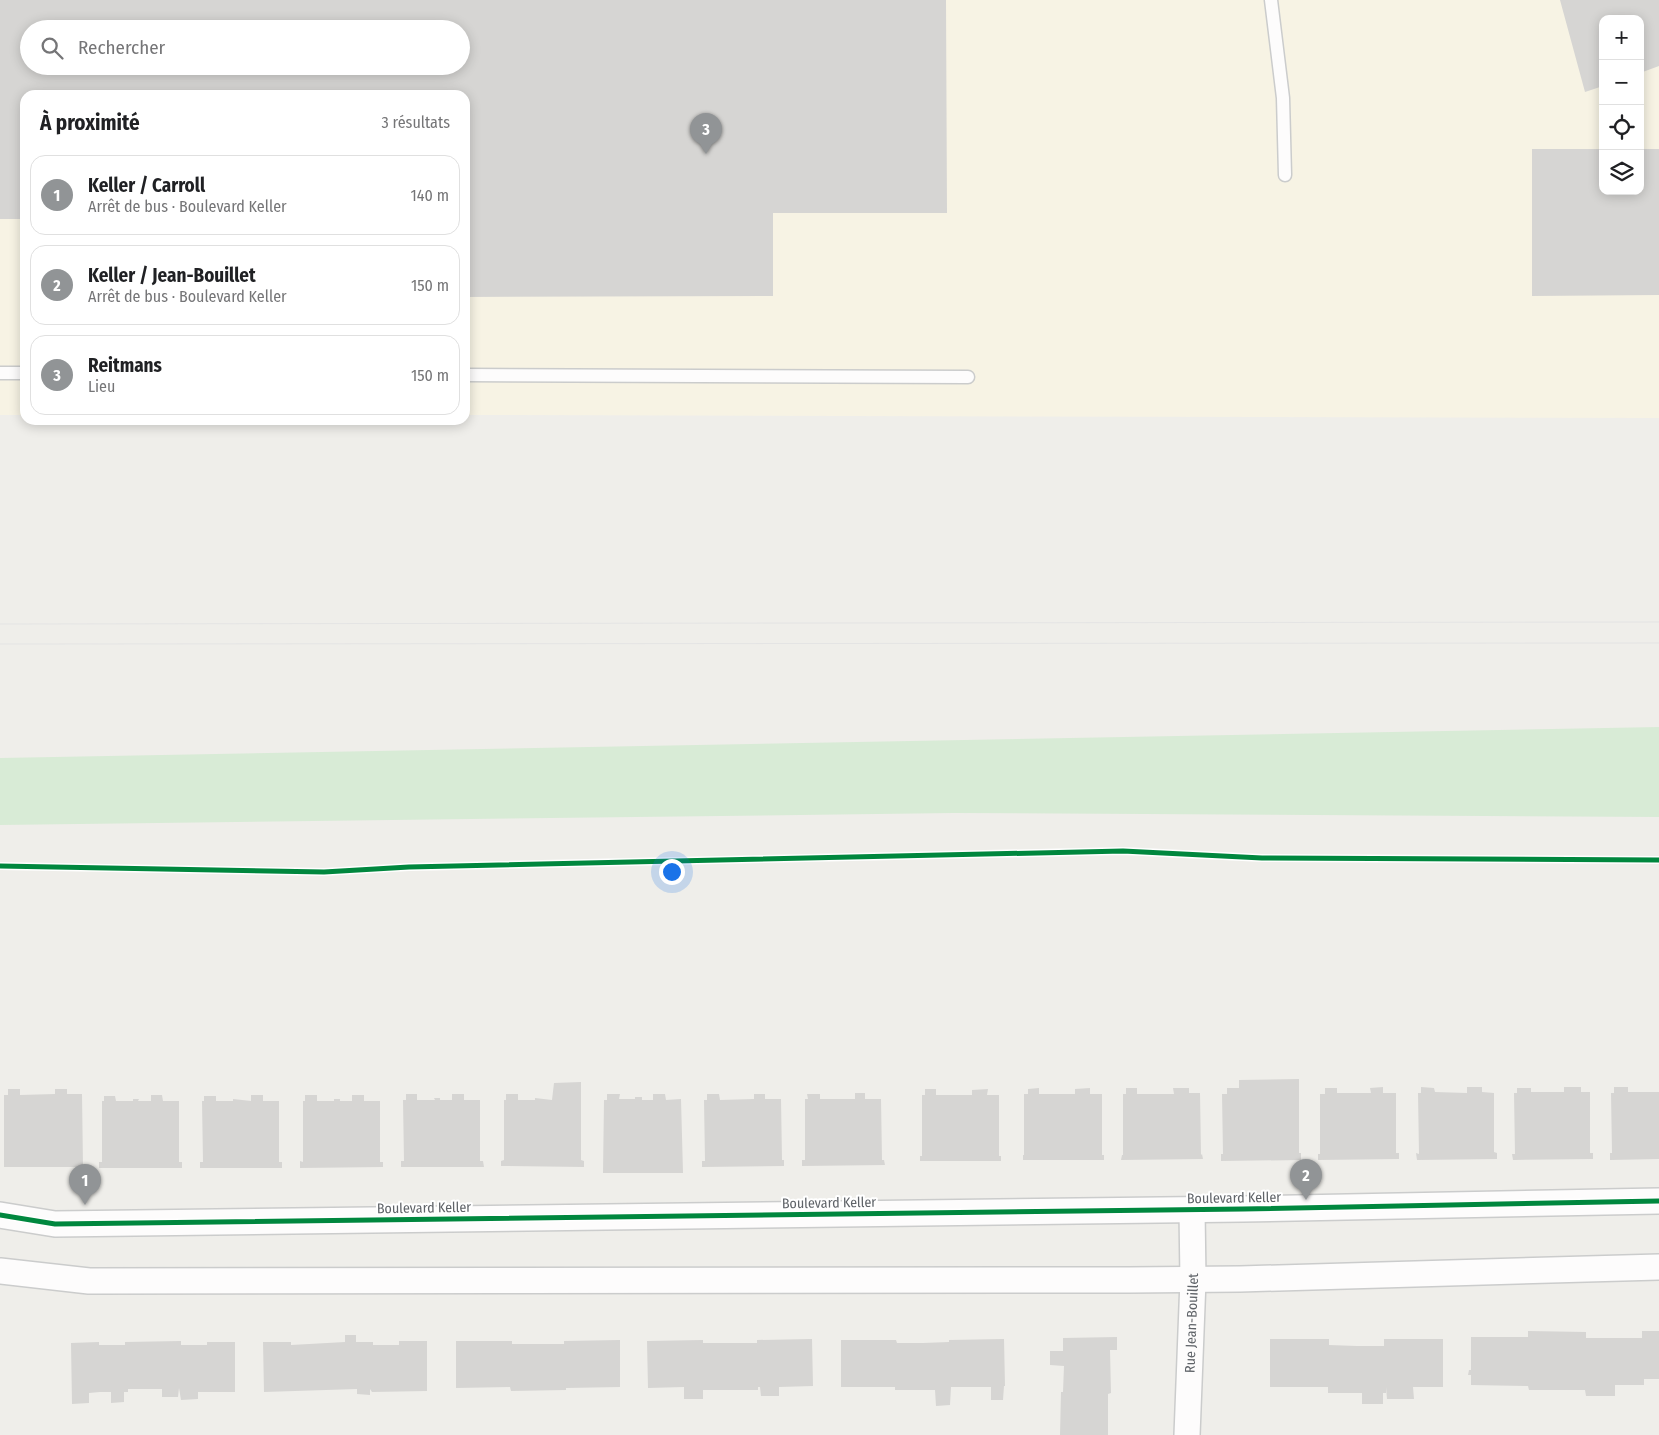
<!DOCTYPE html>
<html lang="fr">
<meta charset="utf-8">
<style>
body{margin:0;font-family:"Fira Sans Condensed",sans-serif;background:#f6f6f6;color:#202124}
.controls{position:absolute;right:15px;top:15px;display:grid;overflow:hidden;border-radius:10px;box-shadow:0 2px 12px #0003}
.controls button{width:45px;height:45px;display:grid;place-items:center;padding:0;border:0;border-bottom:1px solid #e0e0e0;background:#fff;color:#202124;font:25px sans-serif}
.you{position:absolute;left:671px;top:871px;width:18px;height:18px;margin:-12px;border:4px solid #fff;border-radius:50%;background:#1a73e8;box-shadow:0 0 0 8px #1a73e833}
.badge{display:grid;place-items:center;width:32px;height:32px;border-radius:50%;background:#919496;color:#fff;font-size:16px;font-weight:700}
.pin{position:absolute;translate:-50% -41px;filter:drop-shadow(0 1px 2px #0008)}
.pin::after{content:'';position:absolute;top:26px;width:18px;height:15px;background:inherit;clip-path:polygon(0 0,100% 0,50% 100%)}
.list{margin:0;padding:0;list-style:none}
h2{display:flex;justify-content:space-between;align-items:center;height:65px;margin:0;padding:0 20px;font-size:21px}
h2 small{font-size:16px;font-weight:400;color:#757577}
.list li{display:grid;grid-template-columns:32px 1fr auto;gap:15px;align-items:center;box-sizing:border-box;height:80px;margin:0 10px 10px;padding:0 10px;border:1px solid #e0e0e0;border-radius:15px}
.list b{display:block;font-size:19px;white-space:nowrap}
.list p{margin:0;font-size:16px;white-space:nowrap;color:#757577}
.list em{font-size:16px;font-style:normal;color:#757577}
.icon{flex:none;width:28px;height:28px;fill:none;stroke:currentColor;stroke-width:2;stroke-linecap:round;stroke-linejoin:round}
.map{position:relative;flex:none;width:1659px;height:1435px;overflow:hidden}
.search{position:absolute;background:#fff;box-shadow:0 2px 12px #0003;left:20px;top:20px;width:450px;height:55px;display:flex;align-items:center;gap:12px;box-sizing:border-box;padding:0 18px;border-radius:28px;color:#757577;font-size:19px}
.panel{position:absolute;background:#fff;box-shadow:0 2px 12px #0003;left:20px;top:90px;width:450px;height:335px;border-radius:15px}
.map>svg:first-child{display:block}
</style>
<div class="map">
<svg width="1659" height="1435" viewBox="0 0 1659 1435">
<rect width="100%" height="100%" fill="#efeeea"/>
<path fill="#f7f3e4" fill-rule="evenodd" d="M0,0H1659V418L465,415V95H25V415H0ZM1603,19H1640V191H1603ZM29,29H461V66H29Z"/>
<path fill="#d8ebd6" d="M1659,727V817L953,813L0,825V758Z"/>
<path fill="#d6d5d3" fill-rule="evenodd" d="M0,0H946L947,213H773V296L465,297V95H25V219H0ZM29,29H461V66H29Z
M1560,0H1659V66L1640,73V19H1603V86L1585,92Z
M1532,149H1603V191H1640V149H1659V295L1532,296Z
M1299,1079V1153H1301V1160L1221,1161V1154H1223L1222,1094H1227V1088H1239V1080Z
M581,1082V1160L584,1161V1167L501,1166V1161L504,1160V1100H506V1094H518V1100H535V1098L552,1100L554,1083Z
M1383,1087V1093H1396V1153H1399V1159L1318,1160V1154H1320V1094H1325V1088H1337V1093H1371L1370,1088Z
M1421,1087L1434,1088L1435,1092L1467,1093V1087H1482V1092L1494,1093V1152L1497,1153V1159L1417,1160L1416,1153L1419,1154L1418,1093H1421Z
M1564,1087H1581V1092H1590V1153H1593V1159L1513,1160L1512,1154H1515L1514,1093H1517V1088H1531V1092H1564Z
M1614,1087H1628V1092H1659V1159L1610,1160V1153H1612L1611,1093H1614Z
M1039,1088V1094H1075V1089L1090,1088V1094H1102V1155H1104V1160H1023V1155H1024V1094H1028V1089Z
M1126,1088H1137V1094H1174L1173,1088H1189V1093H1200L1201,1155L1202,1154L1203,1159L1121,1160L1122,1155H1123V1094H1126Z
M8,1089H20V1095L55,1094V1089H67V1094H82L83,1167H4V1095H8Z
M925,1089H936V1095H972V1090L988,1089L987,1095H999V1156H1001V1161H920V1156H922V1095H925Z
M855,1093H865V1099H881L882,1160H884L885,1165L802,1166V1160H805V1099H808L807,1094H820V1099H855Z
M406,1094H417V1100H435L434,1098H440V1100H452V1094H464V1100H480V1161H483L484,1167H401V1161H404L403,1100H406Z
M607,1094H620L619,1099H635V1097H642V1100H653V1094H665L666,1100L681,1099L683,1173H603L604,1100H607Z
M707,1094H719L720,1100L754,1099V1094H765V1099H781L782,1160H784V1166L702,1167V1161H705L704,1100H707Z
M151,1095H162L163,1101H179V1162H182V1168H99V1162H102V1101H104V1096H115L116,1101H133V1099H139L138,1101H151Z
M251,1095H263V1101H279V1162H282V1168H200V1162H203L202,1101H204V1096H216V1101H233V1099L251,1101Z
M305,1095H317V1101H334V1099H340V1101H352V1095H364V1101H380V1162H383V1167L300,1168V1161L303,1162V1101H305Z
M1528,1331L1586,1332V1338H1642V1331H1659V1379H1644V1385H1615V1396H1586L1585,1390H1529L1528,1386L1471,1385V1375H1468L1469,1370H1471V1337H1528Z
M345,1335H356V1342H373V1345H399V1341H427V1391L372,1392L370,1389V1395L357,1394V1389L264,1392L263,1342H291V1345L345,1342Z
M1117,1337V1350H1110L1111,1393L1108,1394V1435H1060L1061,1392H1063L1064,1366L1050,1365V1351H1063V1338Z
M812,1339L813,1386L779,1387V1396H761L760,1387H758V1390H703V1399H684V1387L648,1388L647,1341L703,1340V1343H757V1340Z
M1004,1339L1005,1386H1004L1003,1400H991V1387H951L950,1405L936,1406L935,1390H895V1387H841V1340H896L897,1343H923L949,1342V1340Z
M1270,1339H1329V1345L1357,1346H1384V1339H1443V1387H1413L1414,1399H1387L1386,1387V1393H1383V1404H1362V1393H1328V1387H1270Z
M620,1340V1387L566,1388V1390L511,1391L510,1387L456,1388V1341H512V1344H564V1341Z
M181,1341V1345H207V1342H235V1392H198V1399L181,1400L179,1388L178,1397H162V1389H128V1392H124V1402L111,1403V1392H100L89,1393V1403L72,1404L71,1343L99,1342V1345H125V1342Z"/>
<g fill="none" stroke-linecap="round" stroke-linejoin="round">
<g stroke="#cbcccc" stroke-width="15">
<path id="service" d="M1271,0L1283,98L1285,175
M0,373H25
M465,375L968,377"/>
</g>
<g stroke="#cbcccc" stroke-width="28">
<g id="minor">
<path d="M0,1215L55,1224L1243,1209L1659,1201"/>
<path d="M0,1271L89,1281L1129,1280L1240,1279L1659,1267"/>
<path id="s1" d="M1187,1435L1193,1280L1192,1210"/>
</g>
</g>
<use href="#service" stroke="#fdfcfc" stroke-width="12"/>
<use href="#minor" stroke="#fdfcfc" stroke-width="25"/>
<path stroke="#e4e4e4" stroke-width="1" d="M0,624L1659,622
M0,644L1659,643"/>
<g stroke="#fff" stroke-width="8">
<path id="cycleway" d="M0,866L324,872L409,867L1123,851L1262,858L1659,860
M0,1215L55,1224L1243,1209L1659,1201"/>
</g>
<use href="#cycleway" stroke="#00873e" stroke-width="5"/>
</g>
<g text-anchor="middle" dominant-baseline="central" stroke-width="4" stroke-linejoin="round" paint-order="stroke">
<g font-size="14" fill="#5f6368" stroke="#fff">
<text transform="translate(1234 1198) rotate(-1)">Boulevard Keller</text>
<text transform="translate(829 1203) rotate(-1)">Boulevard Keller</text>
<text transform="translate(424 1208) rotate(-1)">Boulevard Keller</text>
<text stroke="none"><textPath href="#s1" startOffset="112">Rue Jean-Bouillet</textPath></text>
</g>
</g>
</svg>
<div class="controls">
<button>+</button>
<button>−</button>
<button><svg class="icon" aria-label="locate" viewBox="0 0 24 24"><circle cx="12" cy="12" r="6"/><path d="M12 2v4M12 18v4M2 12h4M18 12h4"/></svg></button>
<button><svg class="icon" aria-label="layers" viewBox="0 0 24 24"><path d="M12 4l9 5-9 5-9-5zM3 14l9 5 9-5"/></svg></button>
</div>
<div class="you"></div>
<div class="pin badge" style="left:85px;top:1205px">1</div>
<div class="pin badge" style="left:1306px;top:1200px">2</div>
<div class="pin badge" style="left:706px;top:154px">3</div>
<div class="search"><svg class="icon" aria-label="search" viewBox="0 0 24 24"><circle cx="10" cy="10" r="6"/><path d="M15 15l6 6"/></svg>Rechercher</div>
<section class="panel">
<h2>À proximité<small>3 résultats</small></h2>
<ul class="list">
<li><span class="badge">1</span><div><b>Keller / Carroll</b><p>Arrêt de bus · Boulevard Keller</p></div><em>140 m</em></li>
<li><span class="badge">2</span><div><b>Keller / Jean-Bouillet</b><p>Arrêt de bus · Boulevard Keller</p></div><em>150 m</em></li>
<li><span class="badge">3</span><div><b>Reitmans</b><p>Lieu</p></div><em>150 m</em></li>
</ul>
</section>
</div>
